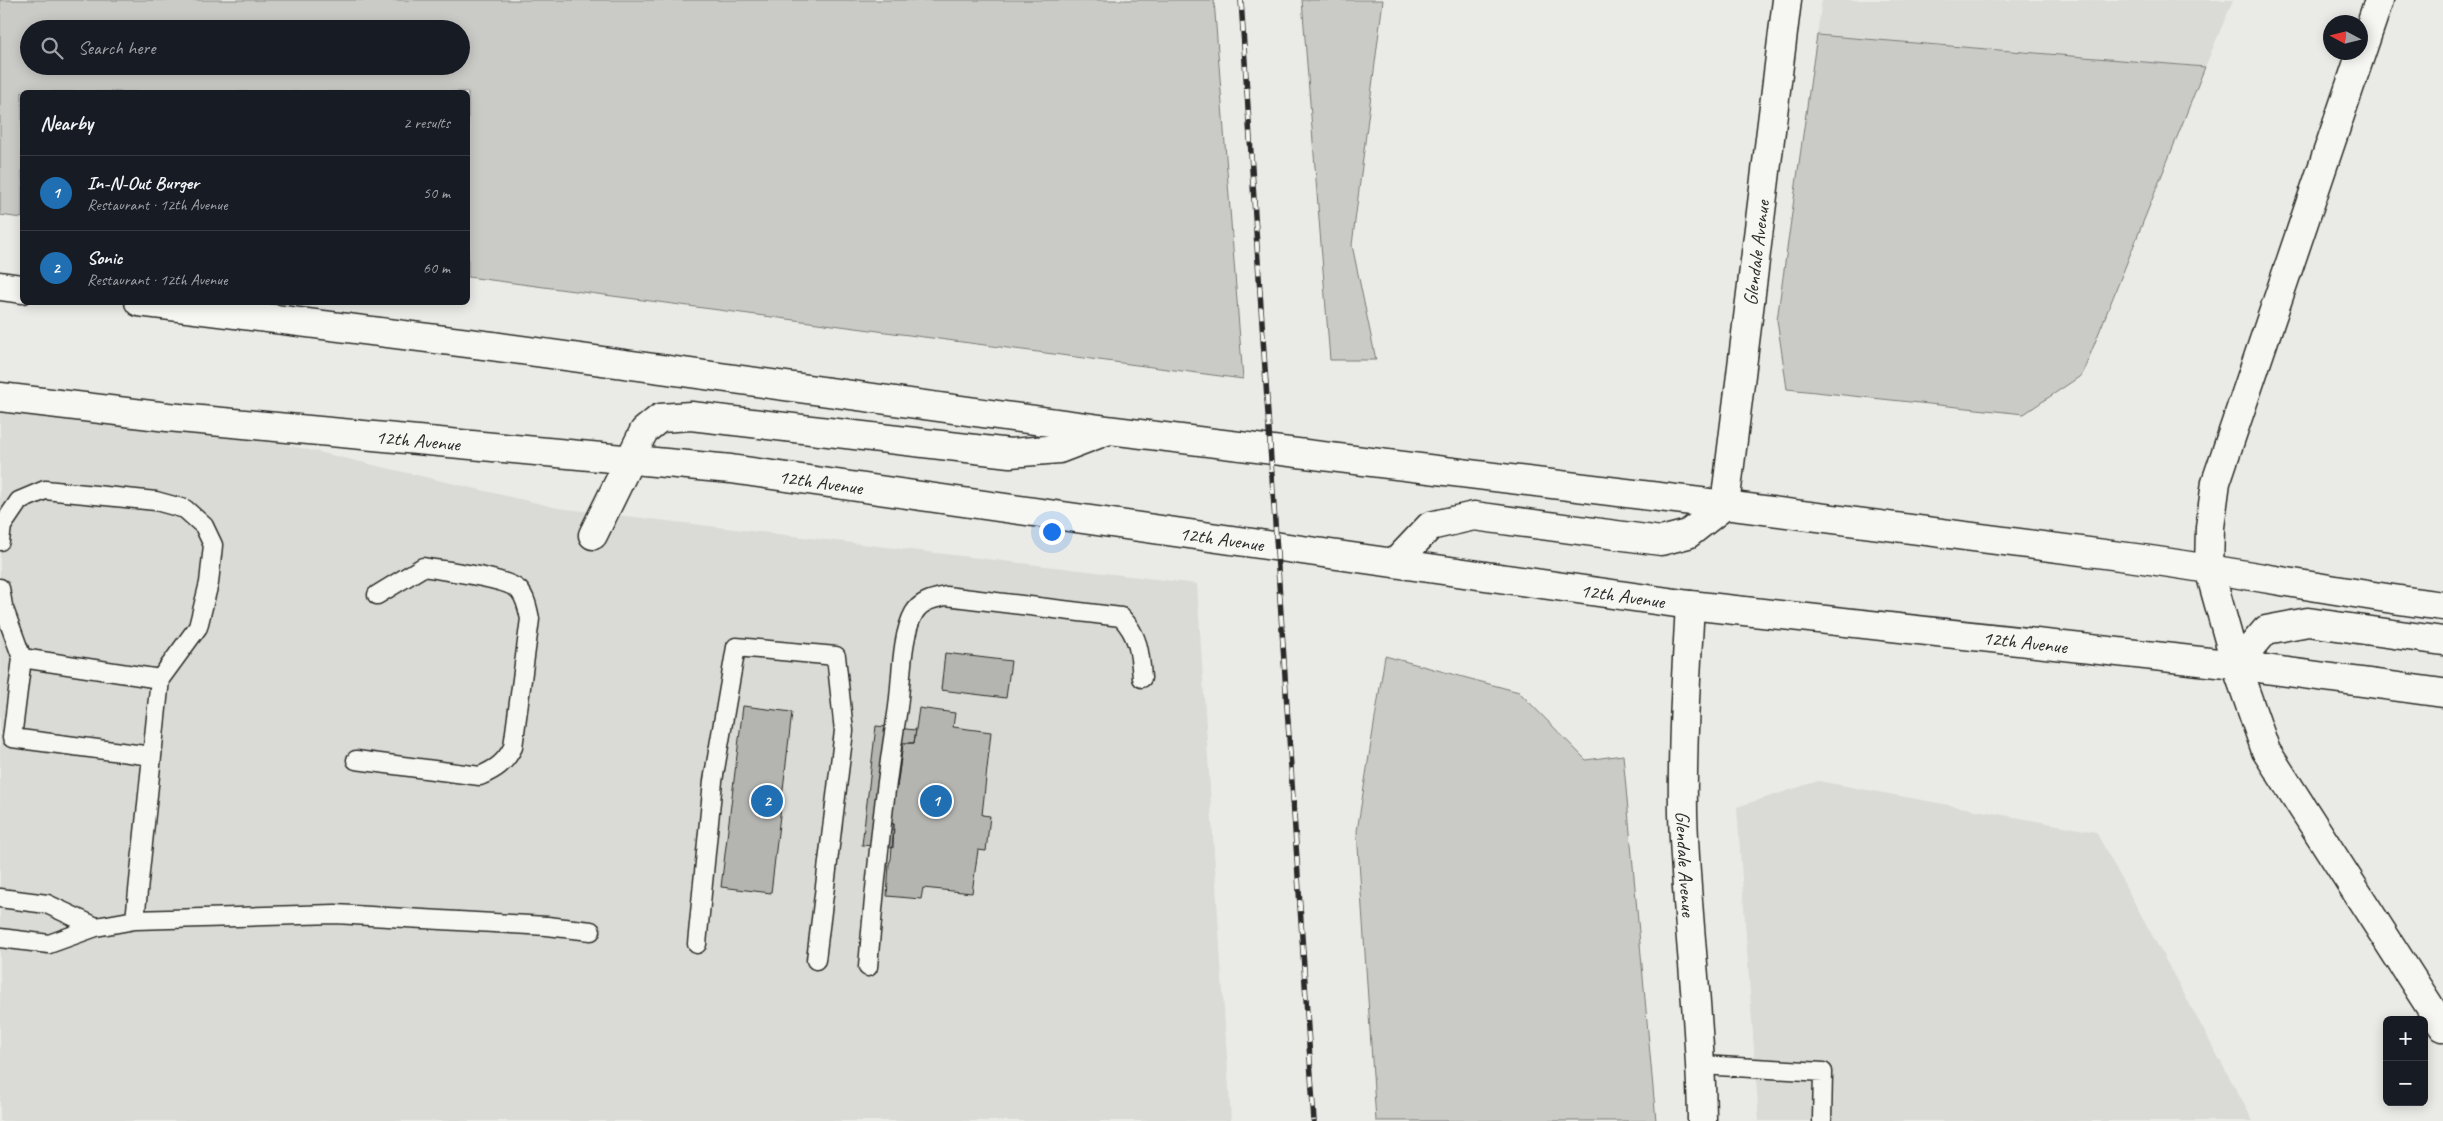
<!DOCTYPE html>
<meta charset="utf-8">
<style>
body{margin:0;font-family:Caveat,sans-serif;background:#242831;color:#f1f3f6}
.controls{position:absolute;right:15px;bottom:15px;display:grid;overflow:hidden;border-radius:8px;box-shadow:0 2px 12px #0003}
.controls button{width:45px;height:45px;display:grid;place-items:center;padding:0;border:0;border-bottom:1px solid #363941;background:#171b24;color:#f1f3f6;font:25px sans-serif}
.compass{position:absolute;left:2323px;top:15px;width:45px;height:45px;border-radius:50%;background:#171b24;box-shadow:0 2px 12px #0003;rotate:277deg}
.you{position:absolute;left:1051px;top:531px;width:18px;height:18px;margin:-12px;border:4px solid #fff;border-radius:50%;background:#1a73e8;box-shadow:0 0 0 8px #1a73e833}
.badge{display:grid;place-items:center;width:32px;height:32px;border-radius:50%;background:#1f6fb2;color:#fff;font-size:16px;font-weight:700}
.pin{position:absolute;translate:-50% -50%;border:2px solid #fff;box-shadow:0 1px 5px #0006}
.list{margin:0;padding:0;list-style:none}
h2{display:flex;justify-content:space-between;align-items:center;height:65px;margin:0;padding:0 20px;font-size:21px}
h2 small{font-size:16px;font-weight:400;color:#9ea1a6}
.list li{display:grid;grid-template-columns:32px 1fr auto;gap:15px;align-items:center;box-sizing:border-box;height:75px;padding:0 20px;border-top:1px solid #363941}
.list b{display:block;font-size:19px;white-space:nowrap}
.list p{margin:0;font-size:16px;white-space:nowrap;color:#9ea1a6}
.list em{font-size:16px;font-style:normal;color:#9ea1a6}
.icon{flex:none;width:28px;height:28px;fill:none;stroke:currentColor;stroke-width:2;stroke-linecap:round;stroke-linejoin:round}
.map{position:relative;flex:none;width:2443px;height:1121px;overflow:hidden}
.search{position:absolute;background:#171b24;box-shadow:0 2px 12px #0003;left:20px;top:20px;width:450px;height:55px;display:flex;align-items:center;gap:12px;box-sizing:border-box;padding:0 18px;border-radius:28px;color:#9ea1a6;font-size:19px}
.panel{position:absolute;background:#171b24;box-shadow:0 2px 12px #0003;left:20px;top:90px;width:450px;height:215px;border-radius:8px}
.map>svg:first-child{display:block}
</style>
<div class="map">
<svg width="2443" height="1121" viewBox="0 0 2443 1121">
<rect width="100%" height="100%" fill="#eaeae6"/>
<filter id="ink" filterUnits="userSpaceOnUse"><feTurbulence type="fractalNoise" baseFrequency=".02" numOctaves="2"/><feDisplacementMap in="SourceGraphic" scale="10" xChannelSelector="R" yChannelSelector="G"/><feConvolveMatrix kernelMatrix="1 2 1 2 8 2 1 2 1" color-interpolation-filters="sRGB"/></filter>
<g filter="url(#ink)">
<path fill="#dadad6" d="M1822,0H2233L2205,67L1817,35Z
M0,397L168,417L558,508L1197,584L1231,1121H0Z
M1818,781L2096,832L2253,1121H1759L1737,807Z"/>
<path fill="#cacac7" stroke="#7a7a79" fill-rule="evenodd" d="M0,0H1214L1243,379L468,277V92H22V218L0,215ZM29,29H461V66H29Z
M1302,0H1383L1352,245L1376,360H1330Z
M1817,35L2205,67L2082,375L2024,414L1787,389L1777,320Z
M1385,656L1519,692L1586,760L1623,755L1656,1121H1376L1357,831Z"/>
<path fill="#b4b4b1" stroke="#2b2b2b" d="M945,653L1011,661L1006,698L941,690Z
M743,706L792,712L771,893L721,887Z
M919,708L955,713L953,727L991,732L982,815L990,816L986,851L978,850L972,893L923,888L921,899L887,896L889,864L891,859L894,824L886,823L891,786L897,787L903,743H914Z
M876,726L916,730L914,743H903L897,787L891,786L886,823L894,824L893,848L862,845Z"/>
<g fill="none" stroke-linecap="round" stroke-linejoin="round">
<g stroke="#2b2b2b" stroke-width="21">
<path id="lane" d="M0,541L2,526L19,501L45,490L156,501L185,509L204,526L213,545L209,583L198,627L160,679
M0,588L3,606L22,658
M356,760L480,776C496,769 505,763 513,747L530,619C528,609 526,598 519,590C506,577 444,571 423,567L377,595
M0,898L47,904L96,927
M135,920L160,679L22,658L12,738L152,756
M0,938L49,944L96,927L135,920L335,914L547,926L591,931
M697,944L713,781L736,647L836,656L844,731L816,960
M868,967C875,882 883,798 897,714C902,685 900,638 914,613C921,601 933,599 946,596L1121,617C1139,636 1140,653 1142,678
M1701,1065L1823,1072L1822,1121"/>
</g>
<g stroke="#2b2b2b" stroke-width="31">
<g id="street">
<path id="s1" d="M1725,505L1787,0"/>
<path id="s2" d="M1690,605C1686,675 1682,744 1683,814C1686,916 1701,1018 1702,1121"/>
</g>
</g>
<g stroke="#2b2b2b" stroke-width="31">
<g id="secondary">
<path d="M0,286L22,289"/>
<path d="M139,302L492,346L1108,430L1725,505L2143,559C2243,573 2342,593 2443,606"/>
<path id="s3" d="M0,397L168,417L731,469L1690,605L2236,665L2443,693"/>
<path d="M593,535L644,431L660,418L691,416L1010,453L1059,449L1106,431"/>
<path d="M1395,563L1430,526L1474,516L1661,541L1688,534L1725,505"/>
</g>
</g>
<g stroke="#2b2b2b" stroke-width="31">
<path id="highway" d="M2379,0L2216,482L2210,527L2209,569L2236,665L2266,751L2443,1027
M2236,665L2266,630L2308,622L2443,641"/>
</g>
<use href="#lane" stroke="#f6f6f2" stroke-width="18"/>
<use href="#street" stroke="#f6f6f2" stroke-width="28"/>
<use href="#secondary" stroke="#f6f6f2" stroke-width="28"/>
<use href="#highway" stroke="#f6f6f2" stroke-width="28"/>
<g stroke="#2b2b2b" stroke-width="5.5">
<path id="rail" d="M1241,0L1314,1121"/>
</g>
<use href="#rail" stroke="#f6f6f2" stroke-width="4" stroke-dasharray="11" stroke-linecap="butt"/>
</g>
</g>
<g text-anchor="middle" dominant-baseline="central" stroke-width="4" stroke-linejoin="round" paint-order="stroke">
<g font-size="20" fill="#2b2b2b" stroke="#f6f6f2">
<text stroke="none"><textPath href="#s1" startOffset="254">Glendale Avenue</textPath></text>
<text stroke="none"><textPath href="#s3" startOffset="420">12th Avenue</textPath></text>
<text stroke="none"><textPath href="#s3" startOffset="825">12th Avenue</textPath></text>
<text stroke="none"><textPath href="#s3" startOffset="1230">12th Avenue</textPath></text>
<text stroke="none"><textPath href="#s3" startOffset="1635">12th Avenue</textPath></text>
<text stroke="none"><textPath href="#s3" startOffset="2040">12th Avenue</textPath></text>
<text stroke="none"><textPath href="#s2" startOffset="259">Glendale Avenue</textPath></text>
</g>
</g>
</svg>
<div class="controls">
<button>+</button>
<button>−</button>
</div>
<svg class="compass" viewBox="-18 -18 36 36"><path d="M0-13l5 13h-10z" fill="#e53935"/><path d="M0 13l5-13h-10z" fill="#9ea1a6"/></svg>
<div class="you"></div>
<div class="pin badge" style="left:936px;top:801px">1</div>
<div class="pin badge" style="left:767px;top:801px">2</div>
<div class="search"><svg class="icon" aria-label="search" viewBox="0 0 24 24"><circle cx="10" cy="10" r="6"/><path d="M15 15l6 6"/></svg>Search here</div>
<section class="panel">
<h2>Nearby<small>2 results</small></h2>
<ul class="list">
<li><span class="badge">1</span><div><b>In-N-Out Burger</b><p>Restaurant · 12th Avenue</p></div><em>50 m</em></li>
<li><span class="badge">2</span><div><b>Sonic</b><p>Restaurant · 12th Avenue</p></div><em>60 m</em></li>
</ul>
</section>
</div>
